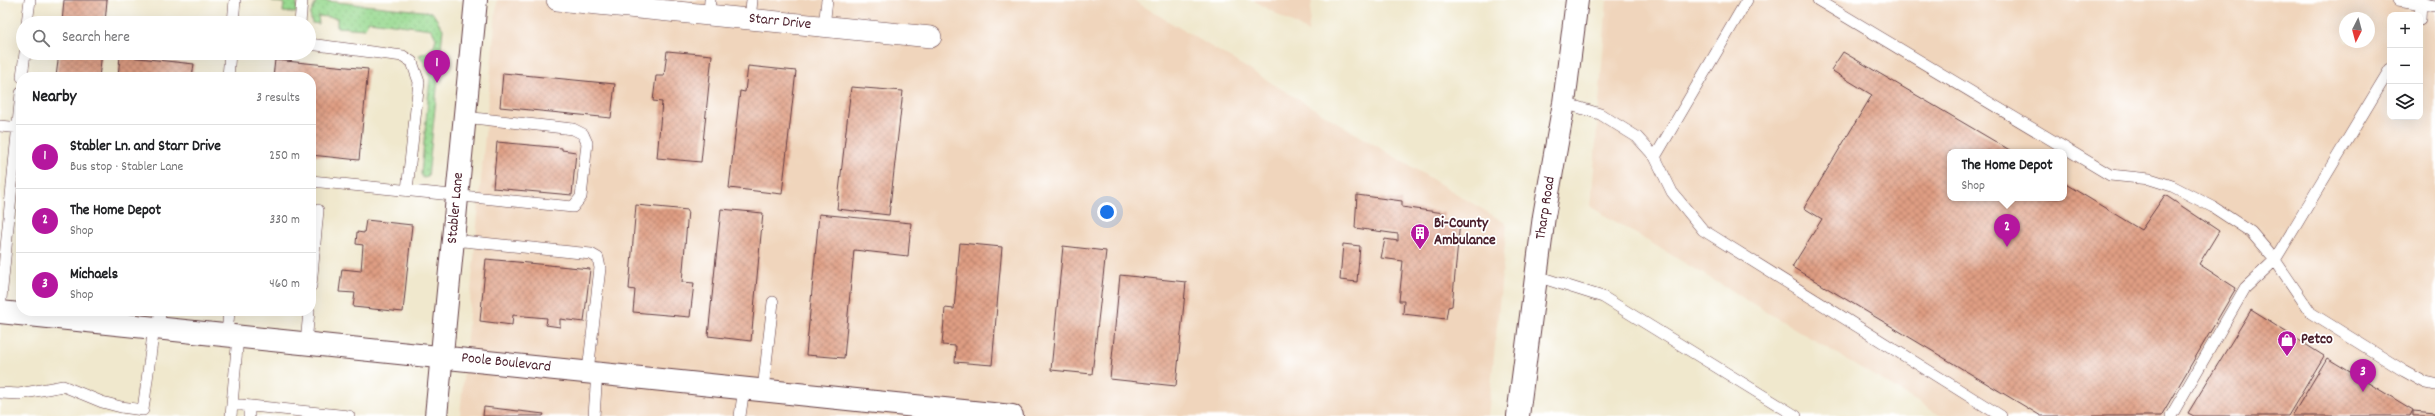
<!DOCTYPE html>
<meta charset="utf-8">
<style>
body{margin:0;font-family:Dekko,sans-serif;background:#f2f2f2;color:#202124}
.controls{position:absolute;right:12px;top:12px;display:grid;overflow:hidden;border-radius:8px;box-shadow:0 4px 16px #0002}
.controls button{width:36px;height:36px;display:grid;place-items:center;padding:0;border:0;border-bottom:1px solid #e0e0e0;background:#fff;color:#202124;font:20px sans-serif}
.compass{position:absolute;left:2339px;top:12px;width:36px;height:36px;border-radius:50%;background:#fff;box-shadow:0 4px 16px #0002;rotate:186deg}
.you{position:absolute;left:1107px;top:212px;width:14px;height:14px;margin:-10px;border:3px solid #fff;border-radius:50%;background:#1a73e8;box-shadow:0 0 0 6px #1a73e833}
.badge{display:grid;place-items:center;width:26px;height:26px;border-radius:50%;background:#b5179e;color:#fff;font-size:13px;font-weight:700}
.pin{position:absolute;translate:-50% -33px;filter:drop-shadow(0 1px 2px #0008)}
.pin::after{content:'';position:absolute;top:21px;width:14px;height:12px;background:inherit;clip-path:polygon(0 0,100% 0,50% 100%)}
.popup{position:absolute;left:1947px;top:149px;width:120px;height:52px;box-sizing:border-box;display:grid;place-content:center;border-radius:8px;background:#fff;filter:drop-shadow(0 1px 3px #0005);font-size:13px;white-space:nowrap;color:#757577}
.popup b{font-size:15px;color:#202124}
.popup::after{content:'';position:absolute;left:50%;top:100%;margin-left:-8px;border:8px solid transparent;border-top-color:#fff}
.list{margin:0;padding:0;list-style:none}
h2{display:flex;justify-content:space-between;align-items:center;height:52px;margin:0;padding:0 16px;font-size:17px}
h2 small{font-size:13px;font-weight:400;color:#757577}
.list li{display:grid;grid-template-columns:26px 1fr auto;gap:12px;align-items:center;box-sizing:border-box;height:64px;padding:0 16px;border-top:1px solid #e0e0e0}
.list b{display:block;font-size:15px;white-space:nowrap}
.list p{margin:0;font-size:13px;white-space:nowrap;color:#757577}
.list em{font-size:13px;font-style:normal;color:#757577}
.icon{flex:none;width:22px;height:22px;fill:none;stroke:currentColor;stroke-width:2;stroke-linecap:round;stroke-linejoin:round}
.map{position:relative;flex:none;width:2435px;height:416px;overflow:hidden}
.search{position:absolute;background:#fff;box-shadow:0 4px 16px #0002;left:16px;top:16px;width:300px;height:44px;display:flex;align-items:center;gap:10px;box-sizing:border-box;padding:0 14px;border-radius:22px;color:#757577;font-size:15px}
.panel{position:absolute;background:#fff;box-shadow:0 4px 16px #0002;left:16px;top:72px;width:300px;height:244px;border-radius:16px}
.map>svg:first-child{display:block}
</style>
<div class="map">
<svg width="2435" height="416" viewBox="0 0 2435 416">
<defs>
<pattern id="grass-dots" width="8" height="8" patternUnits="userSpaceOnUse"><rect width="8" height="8" fill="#98d990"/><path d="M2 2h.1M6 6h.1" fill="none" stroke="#84ba7c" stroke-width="1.8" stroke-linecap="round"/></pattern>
<pattern id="building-cross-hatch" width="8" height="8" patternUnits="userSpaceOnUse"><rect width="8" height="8" fill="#df9e83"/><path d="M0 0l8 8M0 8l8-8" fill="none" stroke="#b7806b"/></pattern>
</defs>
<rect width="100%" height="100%" fill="#fff"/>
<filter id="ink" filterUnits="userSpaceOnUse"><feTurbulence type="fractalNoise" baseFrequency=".025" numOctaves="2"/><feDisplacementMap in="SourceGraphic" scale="8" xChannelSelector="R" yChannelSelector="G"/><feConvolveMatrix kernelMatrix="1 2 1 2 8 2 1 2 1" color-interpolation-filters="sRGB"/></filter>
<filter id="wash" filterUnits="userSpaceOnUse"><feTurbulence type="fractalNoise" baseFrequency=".012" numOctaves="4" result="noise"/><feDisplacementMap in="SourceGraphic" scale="16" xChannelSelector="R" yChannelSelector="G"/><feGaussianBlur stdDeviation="0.9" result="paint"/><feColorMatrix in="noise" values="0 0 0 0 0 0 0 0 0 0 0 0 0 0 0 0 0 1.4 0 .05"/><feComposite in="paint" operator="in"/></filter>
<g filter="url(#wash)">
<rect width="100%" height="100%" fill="#f0e8cd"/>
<path fill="#f0d5bc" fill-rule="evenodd" d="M497,0H1133L1507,224L1488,416H460Z
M1253,0H1312L1308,32Z
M1607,0H2435V416H1941L1591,207ZM2390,15H2420V117H2390ZM2345,18H2369V42H2345ZM1950,152H2064V198H1950Z"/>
<path fill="url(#grass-dots)" stroke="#717c5e" d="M273,0H297L296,13L283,12L284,3L273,2Z
M317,0L432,12L443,29L428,177L423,178L421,174L430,78L429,69L419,55L428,52L434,46L436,38L431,29L369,21L364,29L337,27V18L318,16L319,24L312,23L310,15Z"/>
<g id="blocks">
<path fill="url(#building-cross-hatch)" d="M64,0H107L105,23H62Z
M667,51L712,55L701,162L657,158L662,102L653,101L656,76H664Z
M1843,52L2013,152H1950V198H2064V183L2141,230L2165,195L2219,231L2199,264L2236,288L2161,416H2041L1792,267L1822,219L1804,208L1872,95L1831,70Z
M59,53H102L99,77H56Z
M120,56L194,64L192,77H118Z
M275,60L368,69L359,160L311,155V77H273Z
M748,66L796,71L782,194L729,188L740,91L745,92Z
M503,73L615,84L611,118L500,107Z
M851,87L903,91L889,215L837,209Z
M497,142L562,148V150L576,152L572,195L493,188Z
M1357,195L1402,201V207L1444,213V219L1460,221L1452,306L1448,307L1446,319L1403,314L1404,301H1399L1403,261L1381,258L1385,239L1398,241V234L1355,228Z
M636,205L688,210L682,282L694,283L690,317L633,312L635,290L629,289Z
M721,209L763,213L751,341L708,336Z
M819,214L911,223L908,256L854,250L844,358L806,355Z
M366,220L412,225L403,312L353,307L355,293L339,292L342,269L361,271L363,245L356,244L357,232L364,233Z
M960,243L1002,247L992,365L955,362L956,346L942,345L945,308L954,309Z
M1343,244L1360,246L1357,282L1340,280Z
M1063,246L1106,251L1092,374L1051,370Z
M486,259L590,269L584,322L560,319V327L546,325L547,318L513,315L512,325L480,321Z
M1120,275L1186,282L1176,386L1110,379Z
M2251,310L2324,356L2288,416H2194L2188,413Z
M2327,358L2413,410L2410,416H2292Z
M484,407L544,414L543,416H483Z
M2413,411L2435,413V416H2413Z"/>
</g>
</g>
<g filter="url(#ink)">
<use href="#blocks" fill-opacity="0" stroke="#633d43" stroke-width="1"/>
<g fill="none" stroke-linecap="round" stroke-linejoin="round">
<g stroke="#633d43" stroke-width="12">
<path id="service" d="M1818,0L2110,175L2150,179L2172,186L2213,207L2251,232L2275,260L2311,313L2404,371L2426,383L2435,385
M2398,0L2435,6
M709,15L710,0
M750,19L752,0
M2420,20L2421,0
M27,23L30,0
M233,23L235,0
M300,23L302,0
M824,26L827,0
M309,44L403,56L412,62L419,82L407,190
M22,77L25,53
M228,77L230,53
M1564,103L1600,114L1637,137L1655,157L1672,192L1703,230L2001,416
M0,126L21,128
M1655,157L1747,0
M311,181L573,207L581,197L587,143L583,134L573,129L464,117
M453,240L591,254L598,258L600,268L588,371
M1536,276L1603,297L1796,416
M311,286L318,210
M0,309L21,93
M159,328L160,311
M227,335L229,311
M306,343L309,311
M763,390L773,302
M0,393L19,394L63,386L102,402L121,407L143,410L154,327
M232,404L349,416
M231,416L238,336
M249,416V406
M594,416L597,372
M740,416L744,388
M2171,416L2245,288L2275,260L2390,69"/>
</g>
<g stroke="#633d43" stroke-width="22">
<path id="minor" d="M557,0L931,37"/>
</g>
<g stroke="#633d43" stroke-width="24">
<path id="tertiary" d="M0,312L1012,416
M1518,416L1544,216L1564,103L1577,0"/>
</g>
<g stroke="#633d43" stroke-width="24">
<path id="secondary" d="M436,416L476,0"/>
</g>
<use href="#service" stroke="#fff" stroke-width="11"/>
<use href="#minor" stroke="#fff" stroke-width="21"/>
<use href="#tertiary" stroke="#fff" stroke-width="22"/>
<use href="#secondary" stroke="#fff" stroke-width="22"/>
</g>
</g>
<defs>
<g id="building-pin" transform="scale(1)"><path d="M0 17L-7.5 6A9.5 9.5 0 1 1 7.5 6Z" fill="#b5179e" stroke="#fff"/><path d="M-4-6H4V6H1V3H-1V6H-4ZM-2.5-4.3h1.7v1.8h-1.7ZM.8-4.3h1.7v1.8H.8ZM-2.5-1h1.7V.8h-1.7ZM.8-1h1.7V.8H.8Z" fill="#fff"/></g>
<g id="shop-pin" transform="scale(1)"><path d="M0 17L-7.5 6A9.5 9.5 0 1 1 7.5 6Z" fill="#b5179e" stroke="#fff"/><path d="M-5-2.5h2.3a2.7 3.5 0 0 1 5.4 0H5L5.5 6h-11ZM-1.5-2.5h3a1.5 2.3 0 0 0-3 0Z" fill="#fff"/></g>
</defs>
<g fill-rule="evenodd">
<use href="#building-pin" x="1420" y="233"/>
<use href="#shop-pin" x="2287" y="340"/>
</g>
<g text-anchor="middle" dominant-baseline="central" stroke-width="3.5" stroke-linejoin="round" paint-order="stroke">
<g font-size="15" fill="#4a1f2b" stroke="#fff">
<text transform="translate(780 22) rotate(6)">Starr Drive</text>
<text transform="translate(456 208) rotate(-85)">Stabler Lane</text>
<text transform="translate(1546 208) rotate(-81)">Tharp Road</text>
<text transform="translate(506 363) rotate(6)">Poole Boulevard</text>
</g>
<g font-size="15" font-weight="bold" fill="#4a1f2b" stroke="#fff" text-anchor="start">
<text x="1434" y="224">Bi-County<tspan x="1434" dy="17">Ambulance</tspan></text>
<text x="2301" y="340">Petco</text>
</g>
</g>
</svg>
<div class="controls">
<button>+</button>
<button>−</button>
<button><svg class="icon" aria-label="layers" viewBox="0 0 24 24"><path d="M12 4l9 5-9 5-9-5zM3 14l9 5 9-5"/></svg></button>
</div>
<svg class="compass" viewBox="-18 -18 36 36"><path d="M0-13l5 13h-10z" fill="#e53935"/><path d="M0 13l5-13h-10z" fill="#757577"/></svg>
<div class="you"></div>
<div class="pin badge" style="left:437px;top:83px">1</div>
<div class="pin badge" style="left:2007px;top:247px">2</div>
<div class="popup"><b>The Home Depot</b>Shop</div>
<div class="pin badge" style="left:2363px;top:392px">3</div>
<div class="search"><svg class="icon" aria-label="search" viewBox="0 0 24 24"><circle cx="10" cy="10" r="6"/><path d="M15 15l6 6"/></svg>Search here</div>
<section class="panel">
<h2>Nearby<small>3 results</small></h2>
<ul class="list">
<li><span class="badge">1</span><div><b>Stabler Ln. and Starr Drive</b><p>Bus stop · Stabler Lane</p></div><em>250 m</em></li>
<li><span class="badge">2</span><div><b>The Home Depot</b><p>Shop</p></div><em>330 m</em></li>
<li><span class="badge">3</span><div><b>Michaels</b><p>Shop</p></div><em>460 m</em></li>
</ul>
</section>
</div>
